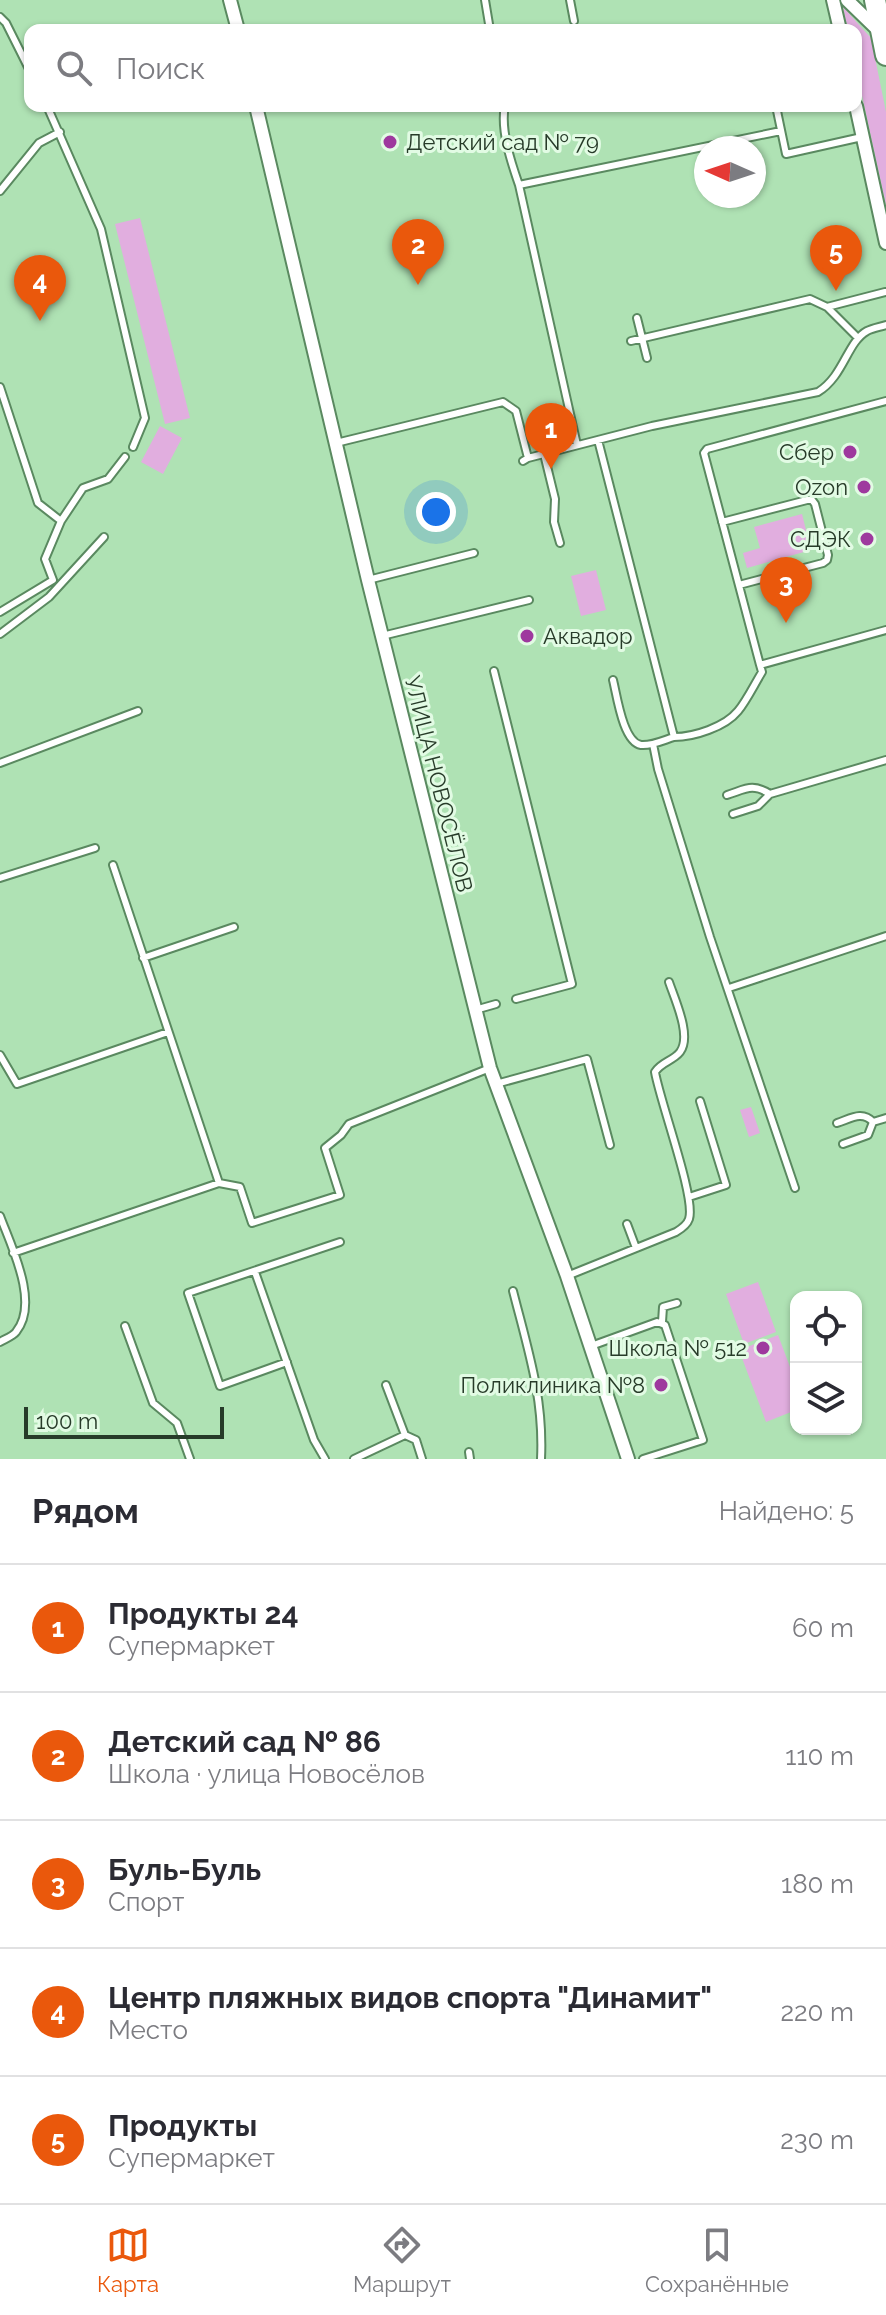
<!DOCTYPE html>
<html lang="ru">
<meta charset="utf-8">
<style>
body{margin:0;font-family:Raleway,sans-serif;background:#f7f7f7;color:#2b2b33}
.controls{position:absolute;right:24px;bottom:24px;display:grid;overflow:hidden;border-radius:16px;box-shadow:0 2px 6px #0004}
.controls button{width:72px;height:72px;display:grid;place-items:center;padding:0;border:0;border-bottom:2px solid #e1e1e2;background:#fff;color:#2b2b33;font:40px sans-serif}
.compass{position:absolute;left:694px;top:136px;width:72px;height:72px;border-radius:50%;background:#fff;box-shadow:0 2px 6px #0004;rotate:273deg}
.scale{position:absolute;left:24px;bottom:20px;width:200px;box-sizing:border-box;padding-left:8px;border:4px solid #273b29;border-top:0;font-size:22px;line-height:28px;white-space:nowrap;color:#273b29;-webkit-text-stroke:6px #e2fbe4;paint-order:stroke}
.you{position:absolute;left:436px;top:512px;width:28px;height:28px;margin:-20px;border:6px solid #fff;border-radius:50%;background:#1a73e8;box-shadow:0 0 0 12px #1a73e833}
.badge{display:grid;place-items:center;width:52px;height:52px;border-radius:50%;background:#ea580c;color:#fff;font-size:26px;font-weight:700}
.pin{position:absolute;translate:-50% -66px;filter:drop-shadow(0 2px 4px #0008)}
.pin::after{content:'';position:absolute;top:42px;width:28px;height:24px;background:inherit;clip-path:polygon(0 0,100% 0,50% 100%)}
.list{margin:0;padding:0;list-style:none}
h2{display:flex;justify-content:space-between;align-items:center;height:104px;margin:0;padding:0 32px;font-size:34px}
h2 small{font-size:26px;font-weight:400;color:#7c7c81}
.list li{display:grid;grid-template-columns:52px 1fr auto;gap:24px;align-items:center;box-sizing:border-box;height:128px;padding:0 32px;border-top:2px solid #e1e1e2}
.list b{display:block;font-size:30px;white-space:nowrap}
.list p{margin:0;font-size:26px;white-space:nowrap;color:#7c7c81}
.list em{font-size:26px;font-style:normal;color:#7c7c81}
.icon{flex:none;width:44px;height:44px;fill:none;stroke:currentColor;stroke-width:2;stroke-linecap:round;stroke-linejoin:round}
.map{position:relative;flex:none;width:886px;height:1459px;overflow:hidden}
.search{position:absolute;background:#fff;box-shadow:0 2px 6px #0004;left:24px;right:24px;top:24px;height:88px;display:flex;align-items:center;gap:20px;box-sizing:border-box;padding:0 28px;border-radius:16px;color:#7c7c81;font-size:30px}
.sheet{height:744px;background:#fff}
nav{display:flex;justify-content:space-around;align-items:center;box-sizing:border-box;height:112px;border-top:2px solid #e1e1e2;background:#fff;font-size:22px;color:#7c7c81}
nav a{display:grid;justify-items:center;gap:4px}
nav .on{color:#ea580c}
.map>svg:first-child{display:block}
</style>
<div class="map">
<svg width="886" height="1459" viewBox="0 0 886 1459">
<rect width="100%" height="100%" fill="#afe2b4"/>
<path fill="#e1aedf" d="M843,7L871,38L886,112V205L856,68V30H848Z
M140,218L190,418L165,424L115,224Z
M160,426L182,438L163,474L141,462Z
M802,514L811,550L747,568L743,553L760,548L754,527Z
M596,570L606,610L581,616L571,576Z
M751,1107L760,1133L749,1137L740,1110Z
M758,1282L776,1332L744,1344L726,1294Z
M778,1335L796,1383V1410L766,1422L739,1350Z"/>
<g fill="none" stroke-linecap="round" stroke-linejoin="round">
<g stroke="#5a8960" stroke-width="10">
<path id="service" d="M485,0L490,30
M570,0L574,21
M0,17L6,23L30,71
M47,106L101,229L145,418L133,447
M505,106C500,129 511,162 519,185L781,131
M776,106L786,154L862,137
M519,185L577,445
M0,191L39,143L60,132
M827,307L858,338
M637,318L647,358
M631,341L810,299L827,307L885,292
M0,387L38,503L61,521
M598,440L674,737C694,737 725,727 738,711C747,700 754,685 762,672L760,665L886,630
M336,443L503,402L516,411L528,458
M544,454L555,499L554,522L560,543
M523,461L528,458L652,426L818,392C844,376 847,342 867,331C873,328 880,327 886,325
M722,522L807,500H812L815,504L828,555L827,560L823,563L739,585
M368,580L474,553
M0,612L53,580L45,559L61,521L83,488L108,479L125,457
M0,634L49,597L104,537
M382,636L529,600
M760,665L704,453L707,449L886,401
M494,671L572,984L516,999
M613,680C617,696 623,742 641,745C652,746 664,740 674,737
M653,744L658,769L710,937L795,1188
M0,763L138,711
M727,795C746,789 752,783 770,794
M733,814L758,806L770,794L886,760
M0,878L95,848
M143,958L234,927
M729,988L886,936
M475,1010L496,1004
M0,1055L17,1084L168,1032
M496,1084L587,1059L610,1145
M837,1123C850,1119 862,1110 873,1122
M843,1144L868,1135L873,1122L886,1118
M219,1183L240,1187L252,1223L340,1195L325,1148L341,1135L349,1124L490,1068
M689,1197L726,1185L700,1101
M0,1216C11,1246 40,1303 16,1332C13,1336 5,1339 0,1342
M627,1224L636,1248
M13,1253L219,1183L113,865
M255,1272L314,1440L325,1459
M567,1276L676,1232C681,1229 687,1225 689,1219C696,1198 660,1102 655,1072C661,1062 673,1061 680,1052C692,1036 675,1000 669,982
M513,1291C528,1350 544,1398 541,1459
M662,1322L663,1307L677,1303
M125,1326L153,1403L177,1423L190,1459
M591,1346L657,1322L665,1325L703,1440L643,1459
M287,1362L220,1386L188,1293L340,1242
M405,1435L416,1440L422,1459
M469,1452L470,1459
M354,1459L405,1435L386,1385"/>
</g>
<g stroke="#5a8960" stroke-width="16">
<path id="minor" d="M230,0L238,30
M833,0L840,30
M847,0L879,31
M256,106L368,580L490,1068L567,1276L628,1459
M856,106L886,243"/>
</g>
<g stroke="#5a8960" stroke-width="24">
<path id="primary" d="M875,0L886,55"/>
</g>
<use href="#service" stroke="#fff" stroke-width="6"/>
<use href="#minor" stroke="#fff" stroke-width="12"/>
<use href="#primary" stroke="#fff" stroke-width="20"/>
</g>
<g fill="#9e399e" stroke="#e2fbe4" stroke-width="3">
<circle cx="390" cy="142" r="8"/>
<circle cx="850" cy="452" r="8"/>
<circle cx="864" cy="487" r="8"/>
<circle cx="867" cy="539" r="8"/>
<circle cx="527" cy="636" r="8"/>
<circle cx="763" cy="1348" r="8"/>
<circle cx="661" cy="1385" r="8"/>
</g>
<g text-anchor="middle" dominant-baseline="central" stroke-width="6" stroke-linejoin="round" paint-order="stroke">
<g font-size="22" fill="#273b29" stroke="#e2fbe4" text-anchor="end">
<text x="406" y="142" text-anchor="start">Детский сад № 79</text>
<text x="834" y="452">Сбер</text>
<text x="848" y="487">Ozon</text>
<text x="851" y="539">СДЭК</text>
<text x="543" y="636" text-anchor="start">Аквадор</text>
<text x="747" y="1348">Школа № 512</text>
<text x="645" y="1385">Поликлиника №8</text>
</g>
<g font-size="22" fill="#273b29" stroke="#e2fbe4">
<text transform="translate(439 784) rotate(76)">УЛИЦА НОВОСЁЛОВ</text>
</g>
</g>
</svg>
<div class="controls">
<button><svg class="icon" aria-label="locate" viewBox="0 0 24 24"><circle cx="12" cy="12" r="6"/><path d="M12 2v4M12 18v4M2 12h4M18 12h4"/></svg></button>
<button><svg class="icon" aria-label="layers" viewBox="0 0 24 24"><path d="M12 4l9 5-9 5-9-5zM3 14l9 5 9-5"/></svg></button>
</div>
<svg class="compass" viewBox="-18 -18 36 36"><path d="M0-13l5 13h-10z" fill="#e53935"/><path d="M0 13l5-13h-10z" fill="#7c7c81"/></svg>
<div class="scale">100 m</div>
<div class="you"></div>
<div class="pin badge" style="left:551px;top:469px">1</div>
<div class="pin badge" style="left:418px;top:285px">2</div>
<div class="pin badge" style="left:786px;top:623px">3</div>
<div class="pin badge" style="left:40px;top:321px">4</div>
<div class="pin badge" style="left:836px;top:291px">5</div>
<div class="search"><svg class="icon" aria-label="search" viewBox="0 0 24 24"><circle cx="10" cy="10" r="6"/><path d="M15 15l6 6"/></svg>Поиск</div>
</div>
<section class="sheet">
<h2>Рядом<small>Найдено: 5</small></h2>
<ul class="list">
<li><span class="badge">1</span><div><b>Продукты 24</b><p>Супермаркет</p></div><em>60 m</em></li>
<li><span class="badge">2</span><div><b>Детский сад № 86</b><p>Школа · улица Новосёлов</p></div><em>110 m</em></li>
<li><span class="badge">3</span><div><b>Буль-Буль</b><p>Спорт</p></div><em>180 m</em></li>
<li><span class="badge">4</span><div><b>Центр пляжных видов спорта &quot;Динамит&quot;</b><p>Место</p></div><em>220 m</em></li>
<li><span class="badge">5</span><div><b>Продукты</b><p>Супермаркет</p></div><em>230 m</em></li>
</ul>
</section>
<nav>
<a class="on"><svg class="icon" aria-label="map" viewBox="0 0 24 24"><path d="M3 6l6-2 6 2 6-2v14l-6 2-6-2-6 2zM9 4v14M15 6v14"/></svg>Карта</a>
<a><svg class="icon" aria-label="directions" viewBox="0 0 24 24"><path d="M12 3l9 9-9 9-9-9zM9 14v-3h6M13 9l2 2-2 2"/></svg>Маршрут</a>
<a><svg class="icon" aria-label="saved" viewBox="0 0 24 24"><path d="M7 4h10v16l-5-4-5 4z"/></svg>Сохранённые</a>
</nav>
